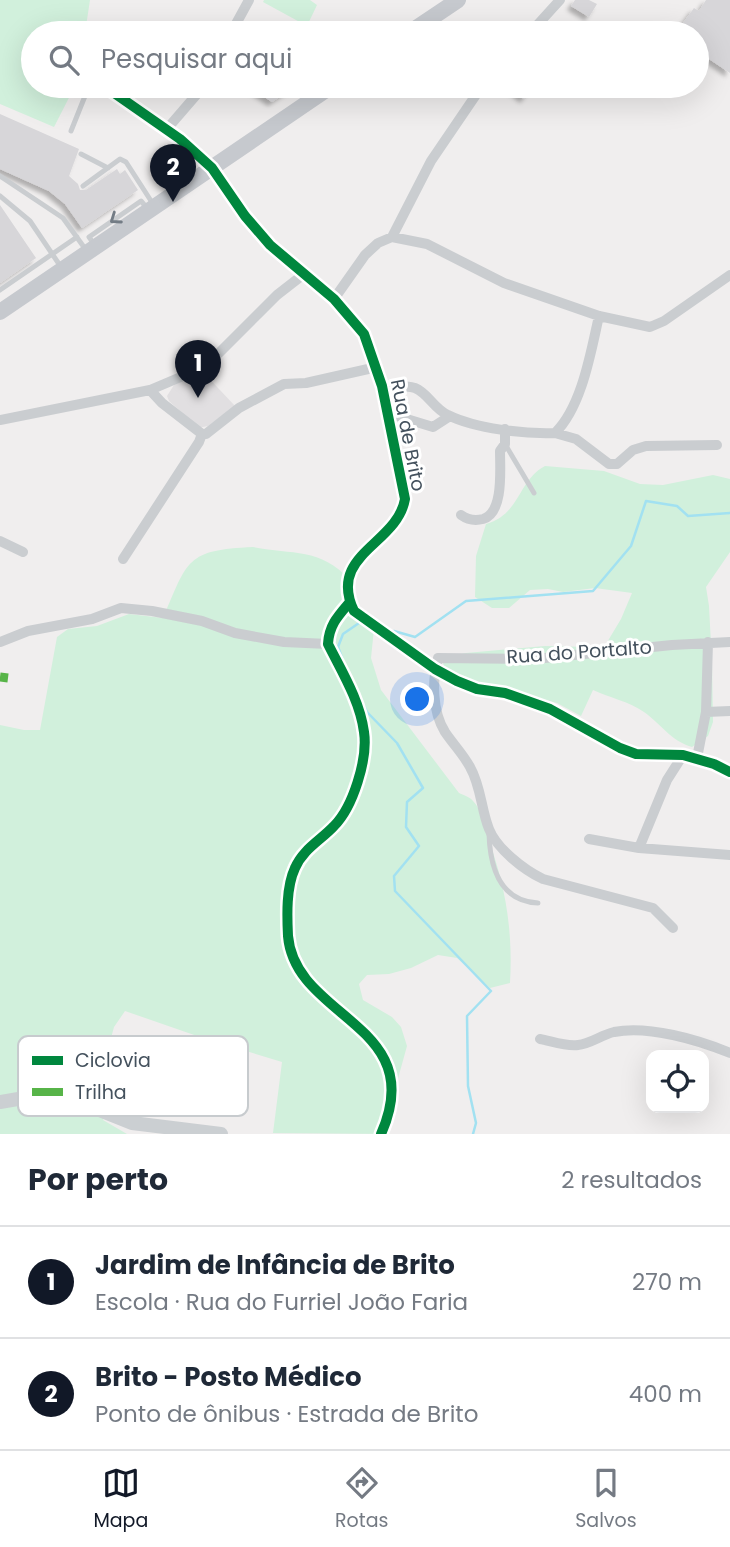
<!DOCTYPE html>
<html lang="pt">
<meta charset="utf-8">
<style>
body{margin:0;font-family:Poppins,sans-serif;background:#f6f6f7;color:#1f2937}
.controls{position:absolute;right:21px;bottom:21px;display:grid;overflow:hidden;border-radius:14px;box-shadow:0 7px 28px #0002}
.controls button{width:63px;height:63px;display:grid;place-items:center;padding:0;border:0;border-bottom:2px solid #e0e1e3;background:#fff;color:#1f2937;font:35px sans-serif}
.you{position:absolute;left:418px;top:700px;width:24px;height:24px;margin:-18px;border:5px solid #fff;border-radius:50%;background:#1a73e8;box-shadow:0 0 0 10px #1a73e833}
.badge{display:grid;place-items:center;width:46px;height:46px;border-radius:50%;background:#111827;color:#fff;font-size:23px;font-weight:700}
.pin{position:absolute;translate:-50% -58px;filter:drop-shadow(0 2px 4px #0008)}
.pin::after{content:'';position:absolute;top:37px;width:24px;height:21px;background:inherit;clip-path:polygon(0 0,100% 0,50% 100%)}
.list{margin:0;padding:0;list-style:none}
h2{display:flex;justify-content:space-between;align-items:center;height:91px;margin:0;padding:0 28px;font-size:30px}
h2 small{font-size:23px;font-weight:400;color:#747a83}
.list li{display:grid;grid-template-columns:46px 1fr auto;gap:21px;align-items:center;box-sizing:border-box;height:112px;padding:0 28px;border-top:2px solid #e0e1e3}
.list b{display:block;font-size:26px;white-space:nowrap}
.list p{margin:0;font-size:23px;white-space:nowrap;color:#747a83}
.list em{font-size:23px;font-style:normal;color:#747a83}
.icon{flex:none;width:38px;height:38px;fill:none;stroke:currentColor;stroke-width:2;stroke-linecap:round;stroke-linejoin:round}
.map{position:relative;flex:none;width:730px;height:1134px;overflow:hidden}
.search{position:absolute;background:#fff;box-shadow:0 7px 28px #0002;left:21px;right:21px;top:21px;height:77px;display:flex;align-items:center;gap:18px;box-sizing:border-box;padding:0 24px;border-radius:38px;color:#747a83;font-size:26px}
.sheet{height:315px;background:#fff}
nav{display:flex;justify-content:space-around;align-items:center;box-sizing:border-box;height:98px;border-top:2px solid #e0e1e3;background:#fff;font-size:19px;color:#747a83}
nav a{display:grid;justify-items:center;gap:4px}
nav .on{color:#111827}
.map>svg:first-child{display:block}
</style>
<div class="map">
<svg width="730" height="1134" viewBox="0 0 730 1134">
<defs>
<filter id="shadow"><feDropShadow dx="-4" dy="4" stdDeviation="2" flood-color="#0004"/></filter>
</defs>
<rect width="100%" height="100%" fill="#f0eeee"/>
<path fill="#e1dfe1" d="M202,371L235,406L208,426L203,427H198L169,401L167,396L174,385Z"/>
<path fill="#d1f0dc" d="M0,0H90L85,33H33V86H75L54,127L0,104Z
M264,0H310L317,5L307,26L263,2Z
M545,466L604,471L640,484L663,485L713,475L730,479V552L706,587L709,606L712,663L713,722L708,736L692,747C671,741 661,724 644,712C628,701 610,698 593,690L581,716L557,703L474,682L444,666L442,659L466,653L545,646L590,647L606,644L621,619L632,593L595,588L563,592L548,589L530,590L509,608H492L475,597L476,556L486,524C520,515 518,480 545,466Z
M253,547C292,555 320,547 350,580L339,606L344,613L374,629L371,658L381,690L459,793C463,795 470,797 473,801C483,811 484,828 489,841C506,888 513,932 510,983L490,988L457,958L438,955L411,968L389,974L367,975L359,984L363,1000L392,1017L401,1027L407,1046L394,1093L393,1118L388,1134L273,1133L282,1062L200,1037L125,1011L114,1027L107,1053L124,1063L112,1103L103,1120L127,1134H0V725L24,730H40L57,637L68,629L97,626L129,614L163,618C188,560 186,550 253,547Z"/>
<g fill="none" stroke-linecap="round" stroke-linejoin="round">
<path stroke="#a2e1f1" stroke-width="2.5" d="M394,631L415,637L466,601L593,591L631,546L646,501L677,506L688,516L730,513
M346,668L338,647L343,634L359,623
M359,696L367,712L397,743L423,788L407,802L406,827L419,846L394,876L395,891L491,991L467,1016L468,1086L476,1123L473,1134"/>
</g>
<path fill="#d7d6d9" filter="url(#shadow)" d="M575,0H589L597,4L589,17L571,6Z
M706,0H730V73L697,51V33H683L678,30L694,8L699,11Z
M248,86H296L272,102Z
M508,86H534L524,99Z
M0,114L79,149L69,176L78,184L80,190H86L117,169L120,174L125,170L138,190L82,228L65,204L49,191L0,169Z
M0,205L36,258L0,283Z"/>
<g fill="none" stroke-linecap="round" stroke-linejoin="round">
<path stroke="#cacdd0" stroke-width="5" d="M71,131L89,86
M81,154L108,168
M0,176L63,218L86,250
M83,186L120,159L126,162L153,204
M0,196L30,221L61,267
M94,244L89,237L141,201L147,208
M0,290L77,237
M505,444L534,493
M489,834C490,866 499,901 538,903"/>
<path stroke="#cacdd0" stroke-width="10" d="M231,33L249,0
M530,33L560,0
M104,86L180,139L212,168
M166,130L204,86
M392,237L431,161L482,86
M334,299L365,255L378,243L392,237L427,244L504,283L599,316L650,327L664,321L730,275
M382,386C392,386 406,385 415,388C428,393 434,409 448,415C476,429 525,434 555,433C582,407 591,351 599,316
M150,390L162,403L202,434H206L239,408L284,384L306,383L377,367
M387,413L433,427L450,416
M0,420L150,390L183,376L219,353L277,295L304,274
M555,433L576,439L609,464H617L633,450L646,446L717,445
M461,515C468,520 475,521 483,519C504,513 500,469 500,451L505,444V429
M0,541L23,552
M123,559L199,442L202,434
M350,602C338,616 329,625 328,644C342,672 360,701 364,732C368,759 353,807 334,826C321,840 303,849 295,868C286,887 287,916 288,936C295,1019 430,1024 381,1134
M0,642L28,631L92,619L121,608L152,611L202,621L235,633L284,642L328,644
M706,712L730,711
M697,758L706,712L708,642
M589,839L639,848L730,855
M639,848L667,780L683,755
M673,928L653,908L543,879C524,870 497,849 489,829C481,809 481,786 470,767C463,754 453,744 445,732C432,711 432,681 438,658L535,659L672,645L730,642
M540,1039C551,1041 567,1047 578,1045C590,1044 601,1035 614,1032C648,1025 699,1040 730,1053"/>
<path stroke="#cbcfd2" stroke-width="14" d="M212,168L245,216L270,245L334,299L364,334L382,386L405,499C397,545 327,554 354,611L435,669L457,681L477,689L505,693L550,709L620,748L636,754L683,755L714,764L730,772
M0,1102L47,1094L67,1097L132,1123L221,1134"/>
<path stroke="#c6c9ce" stroke-width="16" d="M409,33L458,0
M0,312L332,86"/>
<path stroke="#57b448" stroke-width="9" stroke-dasharray="18 9" stroke-linecap="butt" d="M0,677L8,678"/>
<g stroke="#fff" stroke-width="15">
<path id="cycleway" d="M104,86L180,139L212,168L245,216L270,245L334,299L364,334L382,386L405,499C397,545 327,554 354,611L435,669L457,681L477,689L505,693L550,709L620,748L636,754L683,755L714,764L730,772
M350,602C338,616 329,625 328,644C342,672 360,701 364,732C368,759 353,807 334,826C321,840 303,849 295,868C286,887 287,916 288,936C295,1019 430,1024 381,1134"/>
</g>
<use href="#cycleway" stroke="#00873e" stroke-width="10"/>
</g>
<defs><path id="oneway-chevron" d="M-2-3.5L2.5 0L-2 3.5" fill="none" stroke-width="1.6" stroke-linecap="round" stroke-linejoin="round" transform="scale(1.75)"/></defs>
<use stroke="#737c85" href="#oneway-chevron" transform="translate(115 219) rotate(145)"/>
<g text-anchor="middle" dominant-baseline="central" stroke-width="6" stroke-linejoin="round" paint-order="stroke">
<g font-size="19" fill="#44515d" stroke="#fff">
<text transform="translate(408 435) rotate(79)">Rua de Brito</text>
<text transform="translate(579 652) rotate(-4)">Rua do Portalto</text>
</g>
</g>
<rect x="18" y="1036" width="230" height="80" rx="10" fill="#fff" stroke="#c7cbce" stroke-width="2"/>
<rect x="32" y="1056" width="31" height="9" fill="#00873e"/>
<rect x="32" y="1088" width="31" height="8" fill="#57b448"/>
<g font-size="19" fill="#44515d">
<text x="75" y="1067">Ciclovia</text>
<text x="75" y="1099">Trilha</text>
</g>
</svg>
<div class="controls">
<button><svg class="icon" aria-label="locate" viewBox="0 0 24 24"><circle cx="12" cy="12" r="6"/><path d="M12 2v4M12 18v4M2 12h4M18 12h4"/></svg></button>
</div>
<div class="you"></div>
<div class="pin badge" style="left:198px;top:398px">1</div>
<div class="pin badge" style="left:173px;top:202px">2</div>
<div class="search"><svg class="icon" aria-label="search" viewBox="0 0 24 24"><circle cx="10" cy="10" r="6"/><path d="M15 15l6 6"/></svg>Pesquisar aqui</div>
</div>
<section class="sheet">
<h2>Por perto<small>2 resultados</small></h2>
<ul class="list">
<li><span class="badge">1</span><div><b>Jardim de Infância de Brito</b><p>Escola · Rua do Furriel João Faria</p></div><em>270 m</em></li>
<li><span class="badge">2</span><div><b>Brito - Posto Médico</b><p>Ponto de ônibus · Estrada de Brito</p></div><em>400 m</em></li>
</ul>
</section>
<nav>
<a class="on"><svg class="icon" aria-label="map" viewBox="0 0 24 24"><path d="M3 6l6-2 6 2 6-2v14l-6 2-6-2-6 2zM9 4v14M15 6v14"/></svg>Mapa</a>
<a><svg class="icon" aria-label="directions" viewBox="0 0 24 24"><path d="M12 3l9 9-9 9-9-9zM9 14v-3h6M13 9l2 2-2 2"/></svg>Rotas</a>
<a><svg class="icon" aria-label="saved" viewBox="0 0 24 24"><path d="M7 4h10v16l-5-4-5 4z"/></svg>Salvos</a>
</nav>
